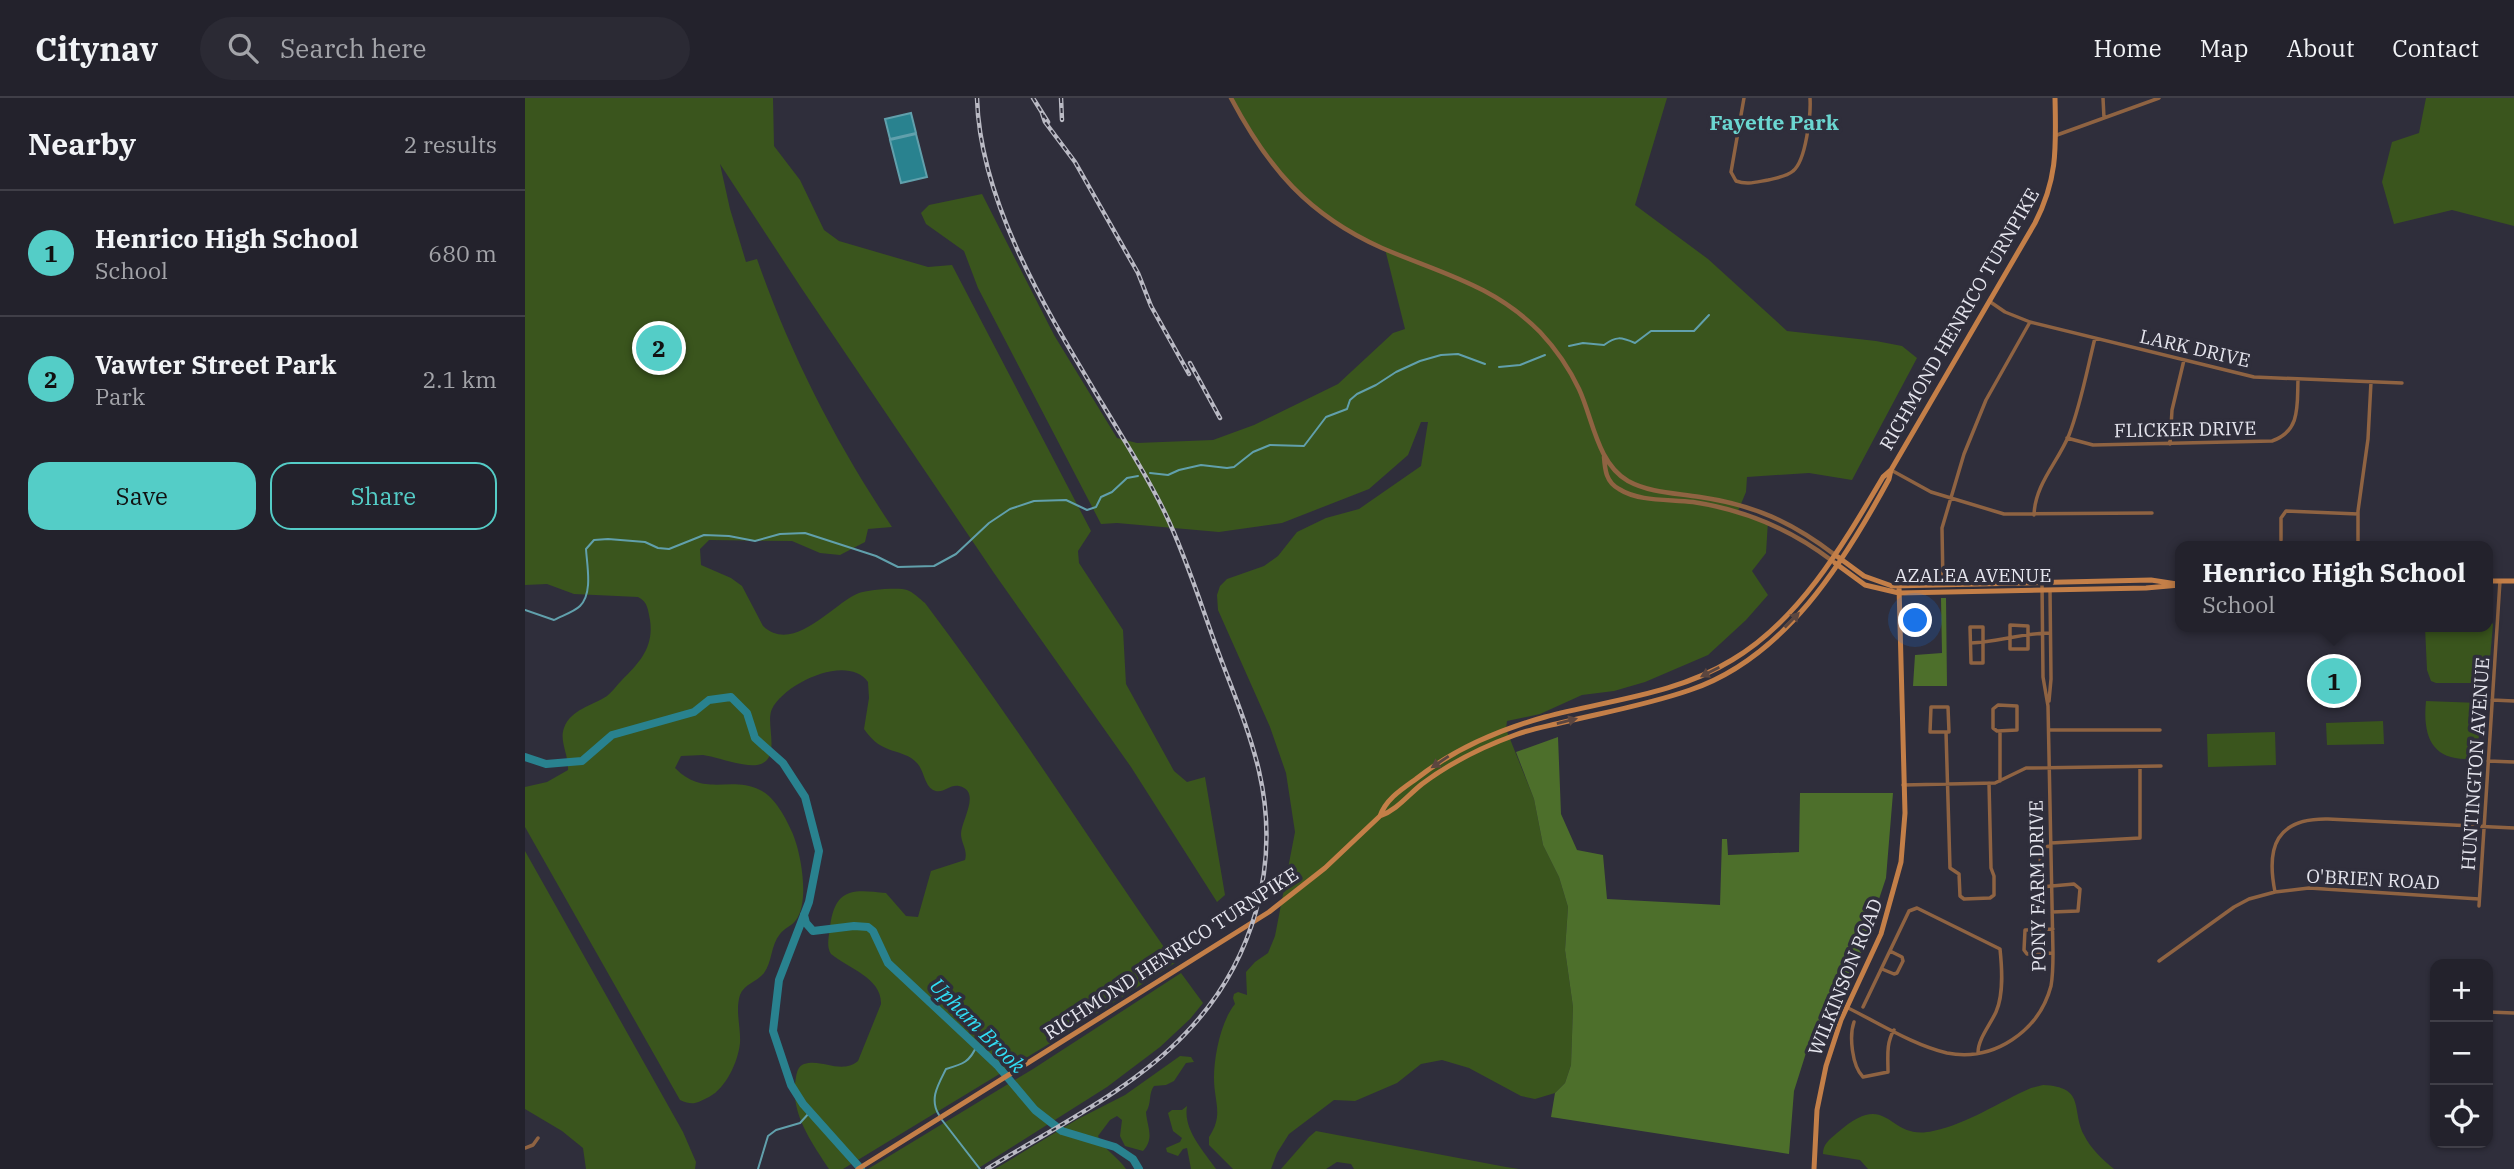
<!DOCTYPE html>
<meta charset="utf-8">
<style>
body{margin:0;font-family:"IBM Plex Serif",serif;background:#2b2a34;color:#f1f3f6}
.controls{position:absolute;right:21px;bottom:21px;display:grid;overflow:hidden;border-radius:14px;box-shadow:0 2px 5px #0004}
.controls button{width:63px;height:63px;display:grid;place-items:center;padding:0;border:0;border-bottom:2px solid #403f48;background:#23222c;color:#f1f3f6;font:35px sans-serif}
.you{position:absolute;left:1391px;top:523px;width:24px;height:24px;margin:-18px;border:5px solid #fff;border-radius:50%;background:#1a73e8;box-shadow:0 0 0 10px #1a73e833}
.badge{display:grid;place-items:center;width:46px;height:46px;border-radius:50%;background:#54cdc7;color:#111;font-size:23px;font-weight:700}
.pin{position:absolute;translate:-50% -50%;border:4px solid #fff;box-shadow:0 2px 7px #0006}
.popup{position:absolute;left:1650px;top:443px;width:318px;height:91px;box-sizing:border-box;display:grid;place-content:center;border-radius:14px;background:#23222c;filter:drop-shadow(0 2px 5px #0005);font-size:23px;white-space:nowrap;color:#a3a4a9}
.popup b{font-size:26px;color:#f1f3f6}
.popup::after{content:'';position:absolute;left:50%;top:100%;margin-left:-14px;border:14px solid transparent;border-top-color:#23222c}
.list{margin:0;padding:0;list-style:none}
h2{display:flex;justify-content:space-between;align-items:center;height:91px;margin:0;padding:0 28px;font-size:30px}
h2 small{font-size:23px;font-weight:400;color:#a3a4a9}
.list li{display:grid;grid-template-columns:46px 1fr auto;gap:21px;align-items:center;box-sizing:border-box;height:126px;padding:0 28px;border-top:2px solid #403f48}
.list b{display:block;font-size:26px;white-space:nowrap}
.list p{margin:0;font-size:23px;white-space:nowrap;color:#a3a4a9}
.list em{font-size:23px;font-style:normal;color:#a3a4a9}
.actions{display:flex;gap:14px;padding:21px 28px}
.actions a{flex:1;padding:16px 0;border:2px solid #54cdc7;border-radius:21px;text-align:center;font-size:24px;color:#54cdc7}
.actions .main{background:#54cdc7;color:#111}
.icon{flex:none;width:38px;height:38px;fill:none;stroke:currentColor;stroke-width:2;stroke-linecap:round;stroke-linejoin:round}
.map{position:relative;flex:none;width:1989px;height:1071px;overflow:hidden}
header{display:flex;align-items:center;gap:42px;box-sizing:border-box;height:98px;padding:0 35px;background:#23222c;border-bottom:2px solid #403f48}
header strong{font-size:33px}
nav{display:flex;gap:38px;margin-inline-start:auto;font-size:24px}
.search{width:490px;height:63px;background:#2b2a34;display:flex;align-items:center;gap:18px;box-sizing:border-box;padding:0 24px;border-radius:38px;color:#a3a4a9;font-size:26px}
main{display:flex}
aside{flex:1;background:#23222c}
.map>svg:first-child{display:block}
</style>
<header>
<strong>Citynav</strong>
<div class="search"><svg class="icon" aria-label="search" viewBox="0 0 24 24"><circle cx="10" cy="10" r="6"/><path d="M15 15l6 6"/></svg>Search here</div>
<nav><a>Home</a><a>Map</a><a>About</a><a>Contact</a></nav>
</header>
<main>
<aside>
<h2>Nearby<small>2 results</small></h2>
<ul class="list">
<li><span class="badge">1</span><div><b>Henrico High School</b><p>School</p></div><em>680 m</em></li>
<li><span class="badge">2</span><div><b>Vawter Street Park</b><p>Park</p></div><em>2.1 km</em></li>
</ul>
<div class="actions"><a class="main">Save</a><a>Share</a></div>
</aside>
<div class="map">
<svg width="1989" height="1071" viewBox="0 0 1989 1071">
<rect width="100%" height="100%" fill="#2f2e3b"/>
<path fill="#3a551d" d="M0,0H248L249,48L275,82L299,132L314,143L403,169L427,167L566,433L553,453L554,465L598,532L601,586L649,673L662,684L680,679L700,797L692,804L606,669L469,475L277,191L195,66L205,111L221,164L232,161C265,256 311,345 367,429L343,431L340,444L315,457L295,455L267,443L184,442L175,451L176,467L206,480L217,488L238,528C269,557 308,505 334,495C342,492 374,489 382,492C388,494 395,501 400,505C488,621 566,745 650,865L527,944L318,1071H304C286,1043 264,1014 271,979C272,974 273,968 279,966C297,960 316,977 333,963L356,906C357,880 323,870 306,856C301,848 304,839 305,829C310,790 327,791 361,795L381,818L393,819L406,773L440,762C443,752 436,745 436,736C436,723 457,693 434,688C424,686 418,697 408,692C399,687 399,672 392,665C377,649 358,659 339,631L344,600L343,584C322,555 259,586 247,611C240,625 256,658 236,666C222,671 193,659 178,657C171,657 163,658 156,658L150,670C180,700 204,677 235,692C249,698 261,720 267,734C276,754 285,803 271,822C267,828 259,830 255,836C246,846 247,865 239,875C232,884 219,886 215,897C210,913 216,929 215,945C213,964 201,990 184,999C172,1005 168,1008 155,1002L0,729V689L22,684L43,672C44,658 34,643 39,630C46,611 67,608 82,598C87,594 92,587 97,582C115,564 129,549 125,522C123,512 123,504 113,499L49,496L22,486L0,487Z
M706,0H1142L1110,107L1183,161L1262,233L1351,243L1377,248L1392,260L1327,382L1284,375L1222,379L1221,394L1213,413L1243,423L1241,455L1227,473L1243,497L1221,522L1183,557L1120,584L1089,593L1057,597L1015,616L982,623L981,631L1009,701L1018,747L1034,779L1043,809L1040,852L1048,909L1046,967L1040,985L1030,995L1010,1001L996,998L944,970L917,962L896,966L872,985L830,1003L809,1002L764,1036L752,1055L746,1071H708L684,1047V1039C699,1017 689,1004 689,980C689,958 696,923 710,906L708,900L709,896L713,894L722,897L721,874L730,864L743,855L750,838L770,734L761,675L745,629L693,512L692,497L695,488L702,481L739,468L753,458L772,434L801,420L834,411L896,368L903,324H896L883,357L844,391L757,425L694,434L592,425L576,426L453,190L439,153L401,126L396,115L404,107L457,96L529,237L592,340L612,345L688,342L729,327L813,286L868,235L880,231L860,151C822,133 778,107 752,73C734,51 721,24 706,0Z
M1901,0H1989V128L1927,112L1869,126L1857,84L1867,44L1894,35Z
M1963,521L1968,526L1963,585H1911L1906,583L1902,572L1900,529H1963Z
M1901,603L1955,605L1953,660C1910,666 1897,643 1901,603Z
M1858,623L1859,646L1802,647L1801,625Z
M1750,634L1751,667L1683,669L1682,636Z
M0,753L158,1034L171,1064L170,1071H61L58,1050L37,1033L0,1011Z
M656,875L678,905L665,921L635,949L582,989L452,1071H343L508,971Z
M655,958L666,959L669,964L661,965L649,983L641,987L629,988C623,996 627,1005 621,1014C622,1029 630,1040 618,1053L600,1048L595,1038L597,1022L592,1018L585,1022L573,1038C579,1052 593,1059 601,1071H470L553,1021L600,997Z
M1518,987C1561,989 1546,1011 1559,1037C1565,1050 1578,1062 1589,1071H1343L1335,1062L1298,1056C1298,1046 1304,1042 1312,1035C1365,988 1361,1044 1408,1033C1442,1026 1474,1004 1506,990Z
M662,1008C658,1032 678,1052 691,1071H666L662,1050L658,1051L653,1058L642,1054L641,1050L655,1044L657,1040L648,1033L643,1015L647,1012H657Z
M791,1033L981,1069L994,1071H829L826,1066L812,1064L801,1071H756L784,1039Z"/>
<path fill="#4d6f2b" d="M1416,500H1421L1422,588H1388L1390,557L1417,555Z
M1033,639L1036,716L1052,752L1078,757L1082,801L1195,807L1197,741H1202L1203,757L1274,754L1275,695H1368L1361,780L1336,855L1286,939L1269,993L1264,1056L1026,1019L1030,995L1040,985L1046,967L1048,909L1040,852L1043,809L1034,779L1018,747L1009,701L991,654Z"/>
<path fill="#29828f" stroke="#61a0ac" stroke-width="2" d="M386,15L391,35L365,41L360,21Z
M391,36L402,79L376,85L365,42Z"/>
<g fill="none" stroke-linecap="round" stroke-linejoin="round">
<path stroke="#61a0ac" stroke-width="2" d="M1044,248L1058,245L1079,247C1091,238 1096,239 1110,245L1126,233H1169L1184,217
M974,269L995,267L1020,257
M625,375L643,377L654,372L676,367L702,370L709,369L728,354L745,347L779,348L801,319L822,311L825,302L832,296L851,287L871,274L895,263L916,257L933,256L960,266
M0,512L29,522C36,518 49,514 55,508C68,495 62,468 61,451L69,442L83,441L120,444L133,450L144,451L179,437L204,438L230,443L255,436L280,435L351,458L373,469L409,468L431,456L464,425L485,411L509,403L541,402L562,412L571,409L576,399L587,394L602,380L613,378
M414,1017C404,1001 413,987 421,971C438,966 445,964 452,947
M417,1022L455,1071
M233,1071L243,1038L251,1032L275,1025L285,1014"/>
<path stroke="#29828f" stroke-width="8" d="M0,659L21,666L57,663L87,637L169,614L184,602L206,599L222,615L230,640L258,665L280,699L294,753L284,804L254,882L248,933L266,987L278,1006L336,1071
M279,817L281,825L288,833L329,828L343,829L348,833L363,865L472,967L510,1012L537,1033L590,1049L608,1061L614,1071"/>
<path stroke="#8f6342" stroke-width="3.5" d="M1219,0L1206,74L1211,83C1222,87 1231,84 1243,82C1251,80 1261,79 1268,73C1281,63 1286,16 1285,0
M1578,0L1579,20
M1532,37L1634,0
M1464,203L1480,214L1505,224L1729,279L1877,285
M1542,340L1568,347L1747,343C1776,333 1772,307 1773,282
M1645,346L1647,312L1659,262
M1366,372L1406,394L1479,416L1627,415
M1509,417C1510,386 1533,364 1544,337C1556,306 1562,272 1570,240
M1756,442V420L1761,413L1833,416
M1833,448V413L1843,341L1846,284
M1418,486L1417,430L1439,356L1461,302L1505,224
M1485,527L1503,528V551H1485Z
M1445,529H1458V565H1446Z
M1446,545C1473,544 1498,535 1525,535
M1967,602L1989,603
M1524,603L1526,581L1525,492
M1473,607L1492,608V632L1472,633L1468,630V611Z
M1406,609H1423L1424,634H1405Z
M1524,632H1635
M1421,634L1425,770L1434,776L1435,798L1439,801L1465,800L1469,797V778L1466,770L1464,685
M1963,663L1989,664
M1475,683V633
M1378,687L1470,685L1501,670L1636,668
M1526,745L1615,740V669
M1526,748L1518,749L1515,752L1516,789L1549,786L1555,791L1553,813L1527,814
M1750,794C1741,749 1751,720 1803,721L1989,730
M1954,808L1975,483
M1528,831L1500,832L1499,852L1502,856L1528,855
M1634,863L1709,809L1724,801L1750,794L1784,790L1954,801
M1357,871L1369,876L1372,875L1378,863L1377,859L1365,853
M1338,909L1384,813L1392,810L1475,851C1477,870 1479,896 1471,914C1465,927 1453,941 1453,955
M1323,910C1354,925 1388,947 1422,955C1469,964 1514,933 1526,888C1528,877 1528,866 1528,855L1523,608L1518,579L1517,485
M1963,914L1989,915
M1329,924C1324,938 1327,968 1338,979L1363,974C1363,959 1361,945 1369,932
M0,1050L8,1047L13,1040"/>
<path stroke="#8f6342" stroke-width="4.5" d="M706,0C743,70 783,117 857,150C915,175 969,187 1015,234C1031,251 1044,270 1054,291C1068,321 1072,365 1103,383C1125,395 1151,395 1175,399C1229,407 1267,424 1310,457
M1079,359C1080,372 1081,384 1094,391C1114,404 1145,401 1168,404C1220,412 1264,430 1306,462"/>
<path stroke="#c47f48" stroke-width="5" d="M1313,459L1339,478L1367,488L1626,482L1652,486
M1310,465L1340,487L1374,495L1621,490L1655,487
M1963,483H1989
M855,718C861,701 877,691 891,681C929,651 973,632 1020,619C1083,602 1150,597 1207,562C1275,522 1319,445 1358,379L1366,372
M333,1071L744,814L800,770L855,718C872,712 883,697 897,686C925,665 957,649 990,637C1003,632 1018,629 1031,626C1076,615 1122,607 1165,592C1260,560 1319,464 1364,381L1366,372L1510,125C1533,80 1531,49 1530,0
M1289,1071L1292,1012L1301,968L1316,922L1356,836L1376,764L1380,715L1374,488"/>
<g stroke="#babac4" stroke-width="4.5">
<path id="rail" d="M452,0C455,107 525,218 578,307C600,344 623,379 641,417C661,459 675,504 691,548C706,589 724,630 734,673C756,768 728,866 660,936C607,992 528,1030 462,1071
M508,0L523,24
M536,0L537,22
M517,15L520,24L550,64L613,175L626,208L664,276
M665,265L695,320"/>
</g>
<use href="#rail" stroke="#2f2e3b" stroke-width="2" stroke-dasharray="5" stroke-linecap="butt"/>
</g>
<defs><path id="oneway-solid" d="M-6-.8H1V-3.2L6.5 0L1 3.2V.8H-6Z" transform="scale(1.75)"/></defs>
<g fill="#5c463f">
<use href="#oneway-solid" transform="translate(1267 522) rotate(-46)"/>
<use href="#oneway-solid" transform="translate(1185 574) rotate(153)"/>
<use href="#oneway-solid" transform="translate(1042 623) rotate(-14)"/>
<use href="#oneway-solid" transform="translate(915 664) rotate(146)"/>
</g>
<g text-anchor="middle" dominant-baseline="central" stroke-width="7" stroke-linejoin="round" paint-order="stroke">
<g font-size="19" fill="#e5e5ee" stroke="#2f2e3b">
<text transform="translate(1434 221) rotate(-60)">RICHMOND HENRICO TURNPIKE</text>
<text transform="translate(1670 250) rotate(13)">LARK DRIVE</text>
<text transform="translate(1660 331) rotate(-1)">FLICKER DRIVE</text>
<text x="1448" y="477">AZALEA AVENUE</text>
<text transform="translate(1950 666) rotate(-86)">HUNTINGTON AVENUE</text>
<text transform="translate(1848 781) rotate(3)">O'BRIEN ROAD</text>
<text transform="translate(1512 788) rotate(-91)">PONY FARM DRIVE</text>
<text transform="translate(646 855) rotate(-33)">RICHMOND HENRICO TURNPIKE</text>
<text transform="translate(1320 879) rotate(-68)">WILKINSON ROAD</text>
</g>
<g font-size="21" font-weight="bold" fill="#6bd7d1" stroke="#2f2e3b">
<text x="1249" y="24">Fayette Park</text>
</g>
<g font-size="21" font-style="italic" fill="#31def5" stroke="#2f2e3b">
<text transform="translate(453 927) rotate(45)">Upham Brook</text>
</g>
</g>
</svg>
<div class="controls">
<button>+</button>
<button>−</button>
<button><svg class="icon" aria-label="locate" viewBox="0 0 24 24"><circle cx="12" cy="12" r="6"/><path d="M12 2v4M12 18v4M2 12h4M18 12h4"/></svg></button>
</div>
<div class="you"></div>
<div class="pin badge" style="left:1809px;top:583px">1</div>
<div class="popup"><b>Henrico High School</b>School</div>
<div class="pin badge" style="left:134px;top:250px">2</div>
</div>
</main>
